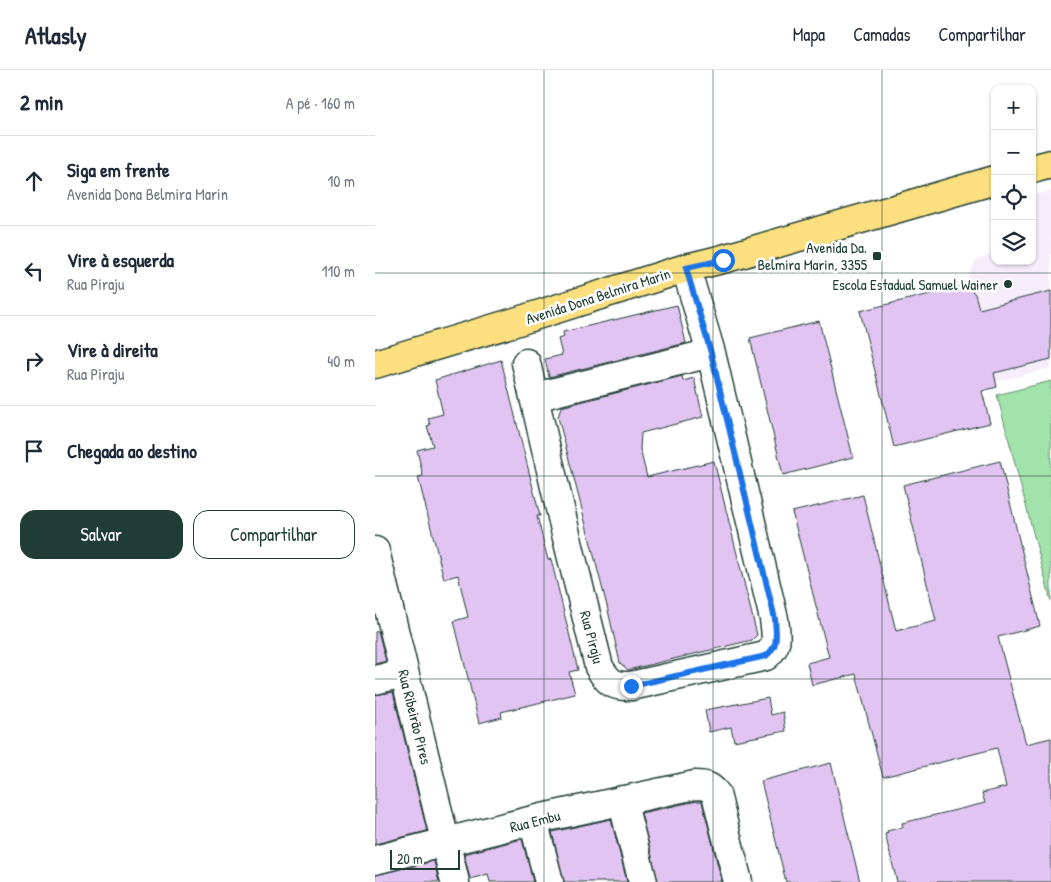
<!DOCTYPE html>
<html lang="pt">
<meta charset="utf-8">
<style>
body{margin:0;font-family:"Patrick Hand",sans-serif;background:#f2f2f3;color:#1f2937}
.controls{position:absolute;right:15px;top:15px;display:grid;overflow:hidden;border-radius:10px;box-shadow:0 1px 4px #0004}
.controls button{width:45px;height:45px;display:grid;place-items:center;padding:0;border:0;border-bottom:1px solid #e0e1e3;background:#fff;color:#1f2937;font:25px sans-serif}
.scale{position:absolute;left:15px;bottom:12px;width:70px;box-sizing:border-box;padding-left:5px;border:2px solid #1f3d34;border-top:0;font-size:14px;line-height:18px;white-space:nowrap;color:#1f3d34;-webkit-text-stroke:4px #fff;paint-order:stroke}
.stop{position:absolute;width:15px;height:15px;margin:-11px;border:4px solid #1a73e8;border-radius:50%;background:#fff}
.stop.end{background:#1a73e8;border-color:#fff;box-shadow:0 1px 5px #0008}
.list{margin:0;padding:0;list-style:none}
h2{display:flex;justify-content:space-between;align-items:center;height:65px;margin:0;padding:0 20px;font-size:21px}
h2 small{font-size:16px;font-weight:400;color:#747a83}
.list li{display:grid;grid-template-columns:32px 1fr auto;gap:15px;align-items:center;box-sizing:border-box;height:90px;padding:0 20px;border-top:1px solid #e0e1e3}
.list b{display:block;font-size:19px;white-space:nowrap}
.list p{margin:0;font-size:16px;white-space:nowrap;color:#747a83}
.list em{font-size:16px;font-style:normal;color:#747a83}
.actions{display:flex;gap:10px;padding:15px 20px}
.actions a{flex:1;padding:11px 0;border:1px solid #1f3d34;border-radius:15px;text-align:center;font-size:18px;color:#1f3d34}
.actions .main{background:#1f3d34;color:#fff}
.icon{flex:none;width:28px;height:28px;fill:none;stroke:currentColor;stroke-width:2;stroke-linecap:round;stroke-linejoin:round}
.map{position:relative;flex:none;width:676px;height:812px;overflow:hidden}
header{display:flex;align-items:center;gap:30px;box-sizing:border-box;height:70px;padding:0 25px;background:#fff;border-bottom:1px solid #e0e1e3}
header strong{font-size:24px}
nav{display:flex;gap:28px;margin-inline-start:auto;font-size:18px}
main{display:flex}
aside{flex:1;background:#fff}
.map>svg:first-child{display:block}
</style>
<header>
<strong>Atlasly</strong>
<nav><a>Mapa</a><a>Camadas</a><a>Compartilhar</a></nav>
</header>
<main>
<aside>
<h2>2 min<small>A pé · 160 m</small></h2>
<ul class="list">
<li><svg class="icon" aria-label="ahead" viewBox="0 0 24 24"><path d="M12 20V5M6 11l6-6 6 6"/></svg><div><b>Siga em frente</b><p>Avenida Dona Belmira Marin</p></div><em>10 m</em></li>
<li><svg class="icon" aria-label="left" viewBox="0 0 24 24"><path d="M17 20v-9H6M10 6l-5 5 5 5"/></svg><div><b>Vire à esquerda</b><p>Rua Piraju</p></div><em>110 m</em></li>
<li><svg class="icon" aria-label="right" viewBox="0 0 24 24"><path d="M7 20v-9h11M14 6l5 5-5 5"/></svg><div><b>Vire à direita</b><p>Rua Piraju</p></div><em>40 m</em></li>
<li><svg class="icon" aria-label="arrive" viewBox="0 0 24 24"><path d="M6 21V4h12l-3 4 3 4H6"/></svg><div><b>Chegada ao destino</b></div></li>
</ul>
<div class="actions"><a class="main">Salvar</a><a>Compartilhar</a></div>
</aside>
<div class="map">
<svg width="676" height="812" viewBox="0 0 676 812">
<rect width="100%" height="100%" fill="#fff"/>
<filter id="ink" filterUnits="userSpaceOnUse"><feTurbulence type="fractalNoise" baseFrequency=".02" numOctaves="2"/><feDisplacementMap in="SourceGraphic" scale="10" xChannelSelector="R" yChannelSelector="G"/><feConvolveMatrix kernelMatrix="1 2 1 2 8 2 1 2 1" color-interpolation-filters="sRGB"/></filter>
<g filter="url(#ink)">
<path fill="#f6edfb" d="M676,121V298L597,318L577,237L601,190L620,182V191H657V125Z"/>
<path fill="#a2e2ab" stroke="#609070" d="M676,311V531L622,325Z"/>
<path fill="#e2c4f2" stroke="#1f3d34" d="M592,215L600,224L604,239L676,221V289L619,303L622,317L607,321L615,353L519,377L485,241Z
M302,235L311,273L174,307L170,289L187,285L183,269L189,267L188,262Z
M444,251L478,387L408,405L375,268Z
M126,290L165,446H162L173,490L176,489L203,600L194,602L200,624L126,642L127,647L104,653L79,551L93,547L83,505L69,509L43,407L48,406L42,380L58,376L52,356L55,355L53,348L68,344L60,310Z
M307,306L308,311L319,308L328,347L266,363L265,379L272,407L339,391L382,565L377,570L253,600L245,593L232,536L183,347L186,337Z
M625,391L665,556L623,567L651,674L676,668V812H522L510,764L513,763L512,761L528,757L527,753L610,733L607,723L631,717L622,678L508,707L481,604L437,615L432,593L454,587L417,442L488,425L521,561L561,551L528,415Z
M3,561L11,591L0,594V562Z
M18,622L52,761L0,774V625Z
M393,628L396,645L408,642L411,661L359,671L356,657L334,662L330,640Z
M456,693L485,812H411L386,711Z
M322,731H327L347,812H283L266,743Z
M236,749L252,812H189L177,762Z
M147,769L158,812H115L113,804L95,809L89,784Z
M59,791L64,812H0V805Z"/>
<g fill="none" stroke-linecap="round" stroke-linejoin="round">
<g stroke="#1f3d34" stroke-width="31">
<path id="minor" d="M151,293L190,460L224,597C233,612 238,617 256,616L391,586C404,575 401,566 399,549L336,283L311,198
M160,327L336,283
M0,481L80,812
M0,610L29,603
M247,730L268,812
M158,750L174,812
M0,790L158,750L320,715C330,715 335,716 341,724L363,812"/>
</g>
<g stroke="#1f3d34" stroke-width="31">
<path id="major" d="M657,99L676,94
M0,294L140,252L311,198L348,189L620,110"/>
</g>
<use href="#minor" stroke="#fff" stroke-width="28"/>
<use href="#major" stroke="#fce080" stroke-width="28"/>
</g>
</g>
<g fill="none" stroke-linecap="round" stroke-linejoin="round" filter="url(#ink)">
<path stroke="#1a73e8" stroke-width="6" d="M256,616L391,586C404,575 401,566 400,549L336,283L311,198L348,190"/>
</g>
<path fill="none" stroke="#1f3d34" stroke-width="1" stroke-opacity="0.55" d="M169,0V812M338,0V812M507,0V812M0,203H676M0,406H676M0,609H676"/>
<g fill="#1f3d34" stroke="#fff" stroke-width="2">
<rect x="497" y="181" width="10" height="10" rx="2.5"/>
<circle cx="633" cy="214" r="5"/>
</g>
<g text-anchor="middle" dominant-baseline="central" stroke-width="5" stroke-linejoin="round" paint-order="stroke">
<g font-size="15" fill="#1f3d34" stroke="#fff" text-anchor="end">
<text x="492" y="177">Avenida Da.<tspan x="492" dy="17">Belmira Marin, 3355</tspan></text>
<text x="623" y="214">Escola Estadual Samuel Wainer</text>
</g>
<g font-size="15" fill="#1f3d34" stroke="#fff">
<text transform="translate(223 226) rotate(-18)">Avenida Dona Belmira Marin</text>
<text transform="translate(217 567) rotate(75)">Rua Piraju</text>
<text transform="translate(40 647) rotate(76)">Rua Ribeirão Pires</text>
<text transform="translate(160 751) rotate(-14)">Rua Embu</text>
</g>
</g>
</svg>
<div class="controls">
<button>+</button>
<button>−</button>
<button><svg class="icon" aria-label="locate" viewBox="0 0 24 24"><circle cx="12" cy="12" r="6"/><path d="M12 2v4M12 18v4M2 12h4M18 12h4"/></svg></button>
<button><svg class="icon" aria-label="layers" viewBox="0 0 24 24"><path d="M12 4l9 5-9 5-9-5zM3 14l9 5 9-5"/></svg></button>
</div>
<div class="scale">20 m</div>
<div class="stop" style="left:348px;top:190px"></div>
<div class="stop end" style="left:256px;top:616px"></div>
</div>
</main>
